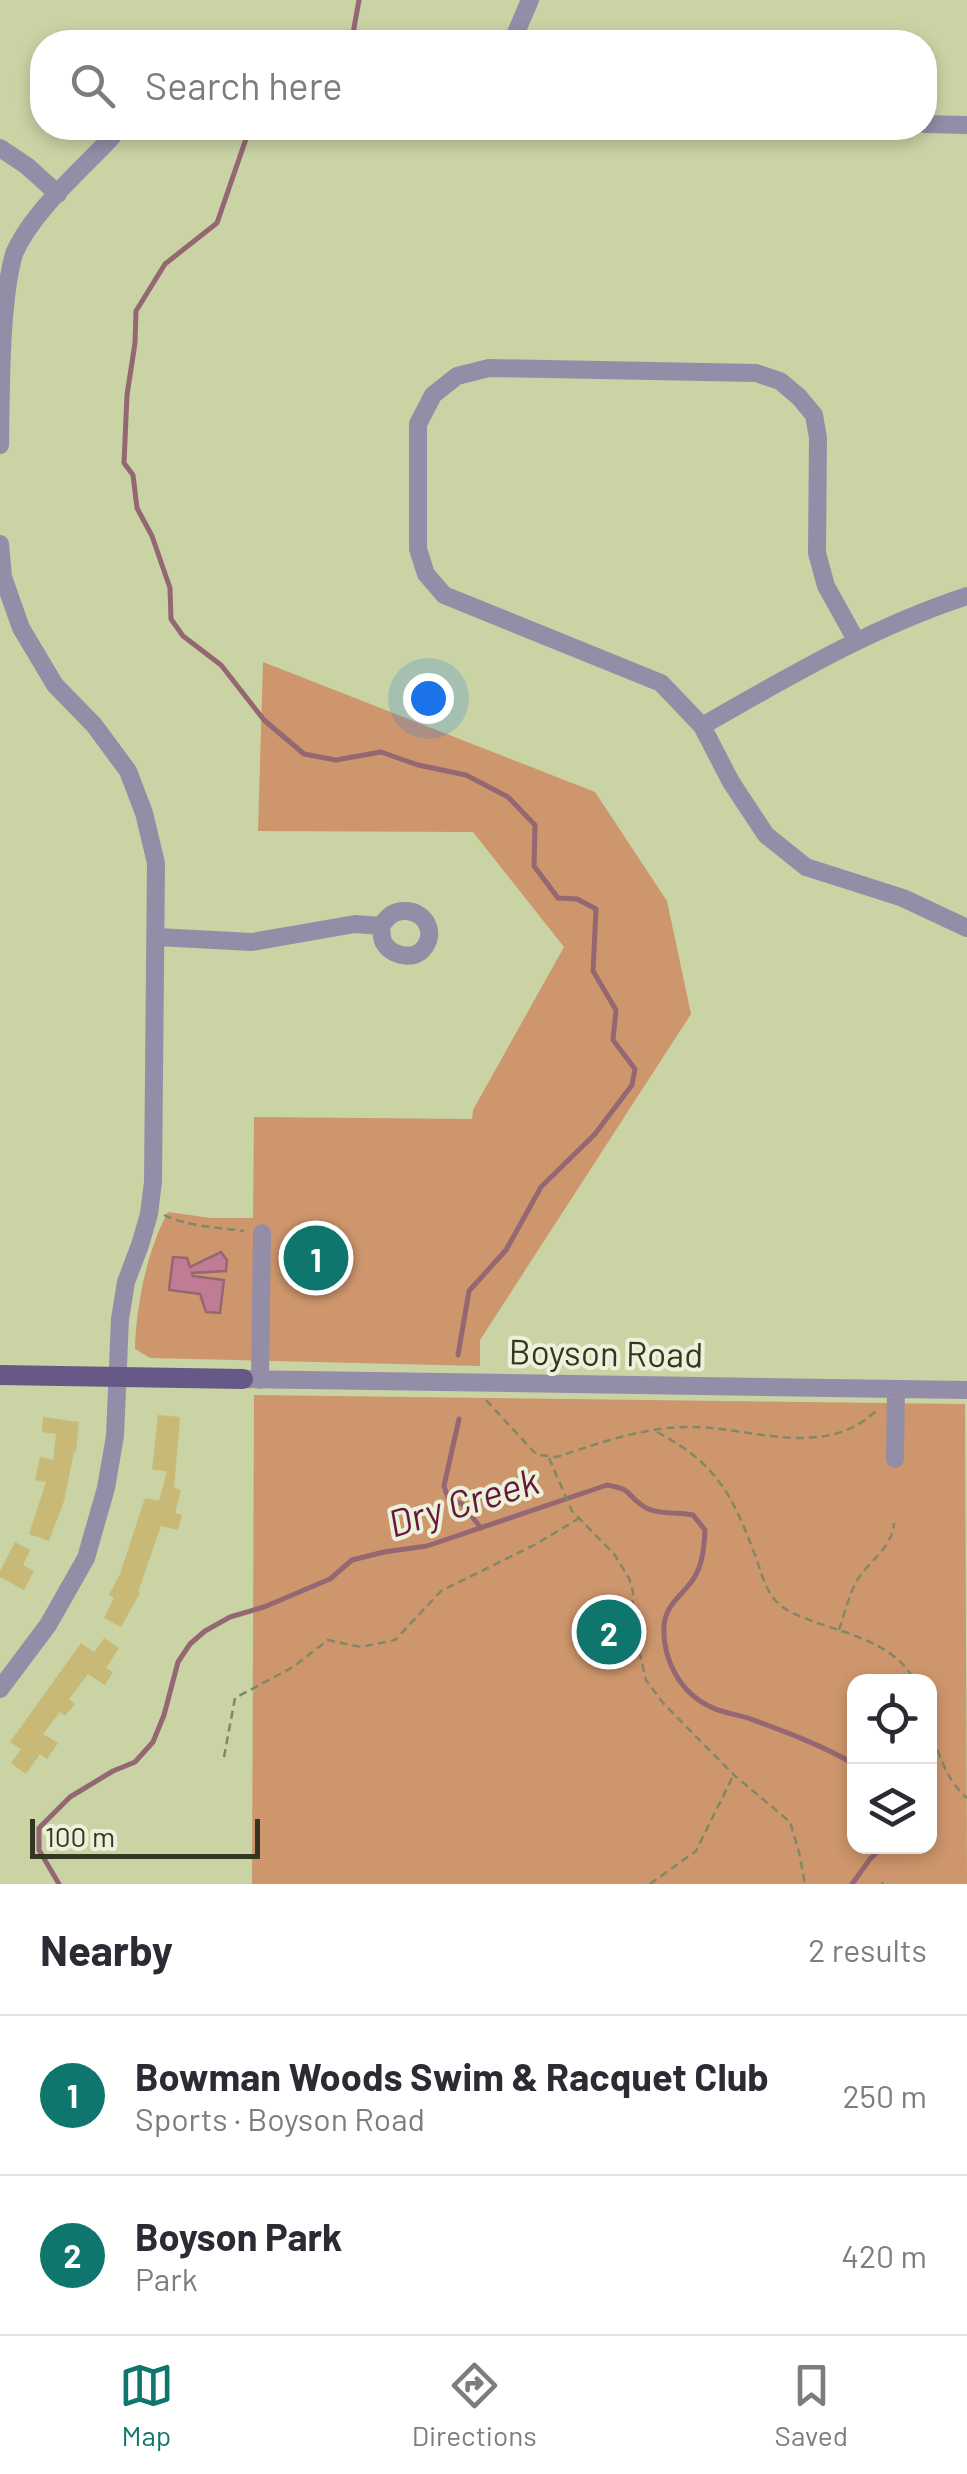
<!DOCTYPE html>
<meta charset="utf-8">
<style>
body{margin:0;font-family:Barlow,sans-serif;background:#f7f7f7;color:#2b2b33}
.controls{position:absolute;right:30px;bottom:30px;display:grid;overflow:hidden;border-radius:20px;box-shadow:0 5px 15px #0003}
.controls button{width:90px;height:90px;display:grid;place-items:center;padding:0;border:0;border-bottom:2px solid #e1e1e2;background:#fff;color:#2b2b33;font:50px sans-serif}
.scale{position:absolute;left:30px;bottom:25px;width:230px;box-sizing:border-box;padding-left:10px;border:5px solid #323623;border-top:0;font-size:28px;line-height:35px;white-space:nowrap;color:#323623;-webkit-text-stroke:8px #ecf1d9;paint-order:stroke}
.you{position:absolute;left:428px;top:698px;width:35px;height:35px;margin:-25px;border:8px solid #fff;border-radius:50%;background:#1a73e8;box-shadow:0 0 0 15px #1a73e833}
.badge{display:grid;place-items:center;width:65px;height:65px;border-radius:50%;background:#0f766e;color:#fff;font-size:32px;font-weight:700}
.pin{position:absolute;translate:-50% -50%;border:5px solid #fff;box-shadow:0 2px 10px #0006}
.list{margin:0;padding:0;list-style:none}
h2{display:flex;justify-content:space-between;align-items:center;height:130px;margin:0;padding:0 40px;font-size:42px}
h2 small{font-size:32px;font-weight:400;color:#7c7c81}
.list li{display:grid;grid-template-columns:65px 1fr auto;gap:30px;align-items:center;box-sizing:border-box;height:160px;padding:0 40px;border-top:2px solid #e1e1e2}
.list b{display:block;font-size:38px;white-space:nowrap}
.list p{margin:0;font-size:32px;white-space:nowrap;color:#7c7c81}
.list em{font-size:32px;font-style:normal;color:#7c7c81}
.icon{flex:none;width:55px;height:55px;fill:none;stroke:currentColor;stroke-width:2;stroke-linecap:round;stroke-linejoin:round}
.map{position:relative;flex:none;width:967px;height:1884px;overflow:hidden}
.search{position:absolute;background:#fff;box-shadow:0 5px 15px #0003;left:30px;right:30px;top:30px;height:110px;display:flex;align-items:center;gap:25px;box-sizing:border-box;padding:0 35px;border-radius:40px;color:#7c7c81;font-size:38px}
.sheet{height:450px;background:#fff}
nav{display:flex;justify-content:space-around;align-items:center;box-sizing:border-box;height:140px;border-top:2px solid #e1e1e2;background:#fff;font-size:28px;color:#7c7c81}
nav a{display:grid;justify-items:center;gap:5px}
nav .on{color:#0f766e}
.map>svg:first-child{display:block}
</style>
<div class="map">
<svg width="967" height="1884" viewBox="0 0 967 1884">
<rect width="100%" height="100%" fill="#c9d3a4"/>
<path fill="#ce966c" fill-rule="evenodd" d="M263,662L595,792L667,901L691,1014L480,1340V1366L150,1358L135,1349C136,1306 147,1250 168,1212L211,1218H253L254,1117L472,1119L473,1110L564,947L473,832L258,831Z
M254,1395L965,1404L967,1884H252ZM854,1682H930V1846H854Z"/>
<path fill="#bf7c94" stroke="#956772" stroke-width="2.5" d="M221,1252L227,1260L226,1271L192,1273L193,1276L224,1280L220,1313L206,1312L200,1294L169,1290L173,1257L187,1258L190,1267Z"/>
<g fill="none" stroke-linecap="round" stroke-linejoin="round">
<path stroke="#956772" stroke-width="5" d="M346,42L352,39L359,0
M252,128L248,133L217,223L165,264L136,311L135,343L127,395L124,463L133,475L137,508L152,536L170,588L171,619L183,636L221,665L264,720L304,754L336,760L381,752L418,765L466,775L508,797L535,825L534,866L558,898L577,899L596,909L593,971L616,1010L613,1040L635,1069L632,1085L595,1134L541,1187L506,1250L469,1291L458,1355
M459,1419L444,1486L448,1498L462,1504L481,1528
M59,1884L39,1850V1828L70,1797L113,1771L135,1762L153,1742L164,1715L178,1662L190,1644L205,1631L230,1617L264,1607L330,1579L352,1560L384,1552L427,1546L607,1485C634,1490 624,1493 643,1506C656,1515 677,1512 693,1515L705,1530C704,1547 703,1566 692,1581C681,1596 666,1605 664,1625C662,1659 680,1693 711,1707C722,1713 736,1714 748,1718C783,1731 822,1745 854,1764
M852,1884L870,1859L884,1846"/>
</g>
<path fill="#c8b976" d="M158,1415L180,1417L174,1488L181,1490L175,1513L182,1515L178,1530L161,1526L138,1592L140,1593L121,1627L104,1618L114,1598L109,1595L120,1574L145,1498L159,1501L167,1471L152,1470Z
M43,1417L79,1422L76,1452H74L64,1501L49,1541L29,1534L46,1482L35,1480L40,1457L53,1460L56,1434L42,1432Z
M15,1542L30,1550L23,1565L34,1571L24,1590L0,1577V1571Z
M104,1638L119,1648L106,1668L113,1672L105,1685L88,1674L69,1699L75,1704L65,1716L60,1712L43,1734L58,1743L47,1759L40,1754L26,1774L11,1763L21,1749L10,1742L81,1643L94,1652Z"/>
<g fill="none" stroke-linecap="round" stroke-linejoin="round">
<path stroke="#818866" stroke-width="2.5" stroke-dasharray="8 5" stroke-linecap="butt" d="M164,1215C186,1226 220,1228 244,1231
M486,1400L534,1452L540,1455L556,1457C598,1444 639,1428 684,1427C748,1425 823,1462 877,1410
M657,1432C716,1463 732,1494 755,1555C761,1571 765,1591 778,1603C787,1612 800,1616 812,1621C848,1634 897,1644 915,1682
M549,1458L572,1511L614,1554L629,1578L633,1592L632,1620L646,1680L663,1703L734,1775L790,1822L799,1852L805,1884
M839,1630C844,1615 848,1599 855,1584C866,1563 893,1548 894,1523
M930,1725C938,1752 945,1779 967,1798
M224,1757L235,1698L293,1667L328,1640L361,1647L395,1640L441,1591L536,1544L578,1519
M882,1882L883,1884
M650,1884L696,1851L733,1776"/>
<path stroke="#948da8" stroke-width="18" d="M516,42L515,35L530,0
M924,124L967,125
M0,148L27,166L58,194
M0,445C1,390 0,303 14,254C31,213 81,170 112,137
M0,544L3,577L21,628L55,685L94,725L128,771L144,813L156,863L153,1182L149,1214L140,1245L126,1282L120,1319L115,1436L106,1488L86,1558L48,1625L0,1689
M856,640L826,586L817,553L818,438L814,415L799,397L780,381L756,373L489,368L457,376L433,395L418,424V549L426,574L444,595L661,683L702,726L731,782L766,835L806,867L903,898L967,928
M702,726C788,677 872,627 967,596
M157,937L252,942L355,924L381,926C382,932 381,938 384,943C390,954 409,960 420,952C437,938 429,913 407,911C394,910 388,916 381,926
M243,1379L967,1390
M260,1380L262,1233
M895,1459L896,1389"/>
<path stroke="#665887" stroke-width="20" d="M0,1375L243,1379"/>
</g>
<g text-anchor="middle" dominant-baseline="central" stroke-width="8" stroke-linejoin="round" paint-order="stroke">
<g font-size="35" fill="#323623" stroke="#ecf1d9">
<text transform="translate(606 1352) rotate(1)">Boyson Road</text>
</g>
<g font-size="38" font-style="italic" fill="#67163c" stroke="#ecf1d9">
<text transform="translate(463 1501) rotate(-17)">Dry Creek</text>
</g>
</g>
</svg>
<div class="controls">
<button><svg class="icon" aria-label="locate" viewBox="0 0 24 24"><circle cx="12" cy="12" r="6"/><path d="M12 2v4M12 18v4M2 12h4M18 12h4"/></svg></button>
<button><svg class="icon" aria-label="layers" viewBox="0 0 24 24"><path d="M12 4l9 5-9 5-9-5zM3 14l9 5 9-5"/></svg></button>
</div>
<div class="scale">100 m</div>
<div class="you"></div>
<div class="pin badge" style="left:316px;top:1258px">1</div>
<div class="pin badge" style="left:609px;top:1632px">2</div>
<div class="search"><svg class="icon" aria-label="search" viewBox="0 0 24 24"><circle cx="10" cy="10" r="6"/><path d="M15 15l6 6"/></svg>Search here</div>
</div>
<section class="sheet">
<h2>Nearby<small>2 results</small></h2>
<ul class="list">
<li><span class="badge">1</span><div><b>Bowman Woods Swim &amp; Racquet Club</b><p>Sports · Boyson Road</p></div><em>250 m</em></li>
<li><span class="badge">2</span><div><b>Boyson Park</b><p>Park</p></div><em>420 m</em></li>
</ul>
</section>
<nav>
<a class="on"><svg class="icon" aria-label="map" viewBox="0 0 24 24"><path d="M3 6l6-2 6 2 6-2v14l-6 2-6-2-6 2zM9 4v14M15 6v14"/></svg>Map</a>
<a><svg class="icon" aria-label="directions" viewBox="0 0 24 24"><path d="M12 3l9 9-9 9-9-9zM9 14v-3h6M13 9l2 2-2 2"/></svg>Directions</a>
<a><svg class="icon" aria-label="saved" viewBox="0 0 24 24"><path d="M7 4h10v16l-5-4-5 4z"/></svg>Saved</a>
</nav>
